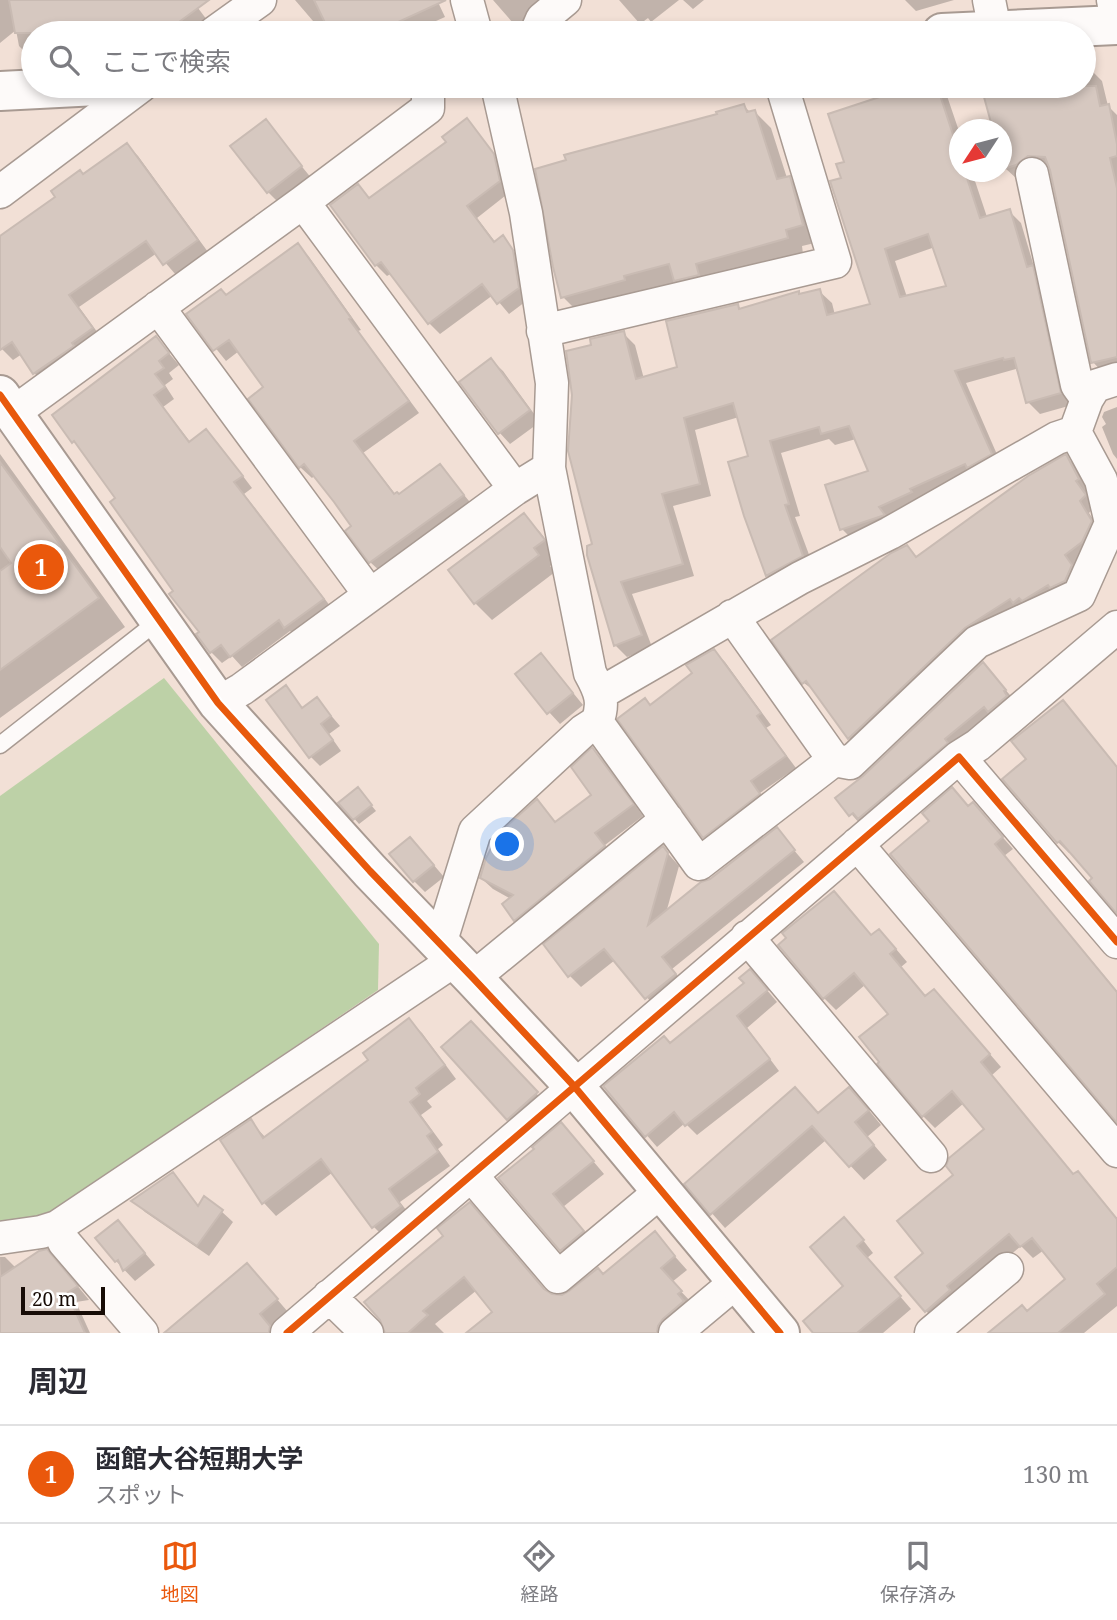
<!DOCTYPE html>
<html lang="ja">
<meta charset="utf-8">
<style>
body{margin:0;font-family:"Noto Serif","Noto Sans JP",serif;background:#f2f2f3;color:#2b2b33}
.compass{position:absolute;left:949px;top:119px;width:63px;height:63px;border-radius:50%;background:#fff;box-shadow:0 4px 10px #0003;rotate:234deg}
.scale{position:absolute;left:21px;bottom:18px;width:84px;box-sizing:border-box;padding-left:7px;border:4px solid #170c06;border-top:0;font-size:19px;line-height:24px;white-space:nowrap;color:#170c06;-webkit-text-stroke:5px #fff;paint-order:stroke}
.you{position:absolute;left:508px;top:845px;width:24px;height:24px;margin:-18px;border:5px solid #fff;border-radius:50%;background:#1a73e8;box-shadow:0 0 0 10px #1a73e833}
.badge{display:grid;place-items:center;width:46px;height:46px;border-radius:50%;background:#ea580c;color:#fff;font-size:23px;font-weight:700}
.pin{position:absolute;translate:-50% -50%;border:4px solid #fff;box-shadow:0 2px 7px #0006}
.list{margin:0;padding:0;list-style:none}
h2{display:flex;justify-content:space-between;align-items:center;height:91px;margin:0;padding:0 28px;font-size:30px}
h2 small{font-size:23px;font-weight:400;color:#7c7c81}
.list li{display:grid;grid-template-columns:46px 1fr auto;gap:21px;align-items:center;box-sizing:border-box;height:98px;padding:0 28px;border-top:2px solid #e1e1e2}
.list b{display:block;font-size:26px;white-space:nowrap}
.list p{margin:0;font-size:23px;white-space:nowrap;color:#7c7c81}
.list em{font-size:23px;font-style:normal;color:#7c7c81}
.icon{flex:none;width:38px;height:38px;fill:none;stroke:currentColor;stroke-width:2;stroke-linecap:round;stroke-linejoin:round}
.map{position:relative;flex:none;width:1117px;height:1333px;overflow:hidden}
.search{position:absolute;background:#fff;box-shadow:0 4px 10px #0003;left:21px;right:21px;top:21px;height:77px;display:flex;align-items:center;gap:18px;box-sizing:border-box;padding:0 24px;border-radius:38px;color:#7c7c81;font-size:26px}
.sheet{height:189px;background:#fff}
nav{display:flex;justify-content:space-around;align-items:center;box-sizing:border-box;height:98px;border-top:2px solid #e1e1e2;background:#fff;font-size:19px;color:#7c7c81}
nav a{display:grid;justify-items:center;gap:4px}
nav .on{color:#ea580c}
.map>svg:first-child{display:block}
</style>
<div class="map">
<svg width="1117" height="1333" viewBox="0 0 1117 1333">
<rect width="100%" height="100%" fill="#f2e0d6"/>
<path fill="#bdd1a7" d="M164,678L379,944L378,990L39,1221L0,1224V796Z"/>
<path fill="#0003" fill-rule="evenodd" d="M0,0H192L207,20L189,33H33V57H30L19,46L16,30L0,43Z
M295,0H437L445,17L409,33H332L326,22L319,28Z
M493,0H558L519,30Z
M619,0H679L651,22L648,18L640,24Z
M683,0H704L693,9Z
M905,0H954L916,11Z
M1091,70L1102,81L1108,106L1117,115V371L1104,374L1093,362L1051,167H1039L1028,176L1017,179L1005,168L1002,154V130L984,93L1018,86H1084V71Z
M918,86H939L946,93L960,134V172H972L987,217L1009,211L1021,223L1035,270L1044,279L1072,405L1040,414L1028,402L1016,369L966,383L1002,466L854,541L842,529L870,472L856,439L835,445L829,439L781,453L800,516L795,517L814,568L779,587L767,576L745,516L750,457L739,417L695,430L711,496L673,506L694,576L632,594L652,647L627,657L615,645L594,545V347L623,333L635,345L644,379L679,368L737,306L741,310L819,291L832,303L835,315L872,306L843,179L846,163L830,115ZM935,247L948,287L907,297L895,261Z
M744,106L751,113L755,112L771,128L787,178H789L806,194L819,242L802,246L803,254L692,297L678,282L639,292L579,313L563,297L719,115Z
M265,121L312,179L279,203L268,192Z
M467,121L504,167L510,192L477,218L496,243L503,238L523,263L529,299L509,314L493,295L440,334L429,323L392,273L387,276L376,265L333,205L358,186L370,199L448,142Z
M127,145L138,156L208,252L176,275L157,253L79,307L103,340L46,384L34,373L22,354L13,360L0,347V238Z
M298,246L309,257L361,330L358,331L419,413L363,453L396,495L399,496L440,466L474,507L382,573L370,562L354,527L315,475L312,478L300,467L265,388L239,351L226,361L189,315L226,296Z
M156,338L179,365L169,373L173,379L165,385L174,399L163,407L191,443L206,431L217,442L252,488L244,494L334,611L297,638L290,631L242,667L232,656L222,663L211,652L118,498L84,452L73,441Z
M491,360L503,371L540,422L510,444L499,432Z
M1117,407V459L1113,454L1102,427L1106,424L1102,417L1104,412Z
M0,454L125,627L0,718Z
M1066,457L1077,467L1089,490L1086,492L1095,506L1089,513L1102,533L1093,553L1074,566L1082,577L860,749L849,738L816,692L804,683L906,547L918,558Z
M523,515L540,532L560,558L550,566L555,572L492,620L475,603Z
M714,651L725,662L771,725L766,728L796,768L760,793L770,806L715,848L704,837L650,706L695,673Z
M983,664L1016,702L862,826L837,798L864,778Z
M552,667L583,705L560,724L549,712Z
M285,688L304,709L317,699L340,726L329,734L341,751L320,766L311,757Z
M1063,702L1117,767V911L1072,852L1069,853L1058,842L1004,779L1028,760Z
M592,750L604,761L643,816L605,845L615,858L527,931L515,919L511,899L493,889L481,878L548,813L556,823L593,796Z
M363,795L376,811L359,824L341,803Z
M969,808L984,816L1013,849L1004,856L1117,991V1120Z
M777,830L804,862L672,969L686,986L657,1009L615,960L581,987L570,976L663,848L679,866L666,913Z
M421,850L444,877L425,892L414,881Z
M872,937L891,943L907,962L901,967L926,998L946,1003L1001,1067L992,1075L1074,1176L1089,1185L1117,1218V1306L1084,1333H1006L1067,1279L1044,1250L1033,1258L1021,1246L958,1299L938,1323L926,1311L956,1175L987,1129L964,1103L935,1128L923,1116L890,1014L866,984L836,1010L824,998Z
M760,982L777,1002L747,1028L779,1071L697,1135L685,1123L657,1147L605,1087L670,1045L746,983Z
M409,1021L422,1033L456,1079L427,1101L432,1107L421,1115L443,1145L438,1149L450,1166L400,1202L413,1219L386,1239L373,1226L333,1172L276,1216L264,1203L222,1140L250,1121L266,1138L370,1060Z
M481,1033L546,1104L519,1129L443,1047Z
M863,1103L881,1125L867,1137L887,1160L864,1180L826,1140L725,1228L686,1184L819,1114Z
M572,1136L604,1174L563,1207L594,1243L573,1261L500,1179Z
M173,1174L199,1206L221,1211L233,1222L209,1256L145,1212L134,1201Z
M856,1231L873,1253L867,1258L911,1309L883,1333H816L845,1286Z
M654,1233L687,1270L672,1282L693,1304L676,1333H469L495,1312L477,1290L435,1324L444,1333H386L445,1236L547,1293L562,1297L603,1275Z
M129,1234L155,1265L135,1281L116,1261Z
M0,1257H5L16,1268L59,1263L89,1300L76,1302L90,1333H1Z
M258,1277L288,1312L270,1327L274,1331L272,1333H167Z"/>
<path fill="#d6c8c0" stroke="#c9bbb3" stroke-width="2" fill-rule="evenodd" d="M9,0H209L164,33H15Z
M314,0H446L381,30L347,33H330Z
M913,86H937L960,156V172H965L980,218L1010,209L1027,267L1033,265L1061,393L1026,403L1014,358L1004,360L1003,358L955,371L992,454L967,468L965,464L910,489L912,492L879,507L885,515L840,530L825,485L868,471L849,426L821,434L819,427L770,441L789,504L785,505L803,556L766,576L744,516L728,462L748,456L733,403L684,418L700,484L662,494L683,564L621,582L642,635L614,646L587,555V546L592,544L568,451L572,395L566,351L591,345L590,339L624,331L636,379L677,367L666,321L738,304L739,309L799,291V294L820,289L827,315L870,304L830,181L841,178L836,164L844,162L828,114ZM928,234L946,286L900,297L885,249Z
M981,86H1096L1100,106L1109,104L1117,144V156L1110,158L1117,188V357L1091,363L1050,170L1045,157L1028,156L1016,165L1004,169L1002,160V130H993Z
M744,104L747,112L755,110L777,179L790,176L803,225L786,230L788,238L696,264L699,275L674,281L669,264L624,276L625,280L561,298L553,267L535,169L566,160L564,155L717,114L716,112Z
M467,118L494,154L500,181L467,206L494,242L503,235L513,250L519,288L497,304L482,284L428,324L381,262L375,266L330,205L358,184L369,198L446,142L442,137Z
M266,119L302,166L267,193L230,146Z
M127,143L198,240L163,265L146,241L69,295L93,328L72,343L74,346L33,374L12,342L0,350V236L55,197L51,191L80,170L83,174Z
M298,243L351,318L349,319L409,401L354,441L394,494L397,492L399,494L440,464L464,495L369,563L345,531L351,526L334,502L304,464L299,468L248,399L263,387L229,340L213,351L186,314L221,289L226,295Z
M156,336L169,353L159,361L164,368L155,374L165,387L154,395L189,442L206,429L243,476L234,482L324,599L284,628L279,620L230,657L221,645L210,653L196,634L199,632L169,594L173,591L110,502L115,498L74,441L72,443L52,415Z
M491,358L530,410L498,434L459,382Z
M1066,454L1079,479L1076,481L1086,495L1080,501L1092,521L1082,542L1065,555L1072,565L1065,581L1050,588L1048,585L1022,601L1019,598L1013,603L1010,599L965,628L848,739L806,681L802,684L771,640L891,553L907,545L916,557L1028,476Z
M0,462L99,598L0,670V571L11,563L0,547Z
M524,513L545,540L534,548L539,555L474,604L448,570Z
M714,649L761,713L757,716L786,756L751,781L760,794L703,838L617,719L645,698L650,705L692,673L686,665Z
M541,653L573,693L547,714L515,674Z
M983,662L1006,690L1004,691L1007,696L988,712L984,707L945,739L948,743L858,819L853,813L849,816L835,798L863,776Z
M286,685L302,708L317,697L331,716L321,724L333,740L309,758L266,700Z
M1063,700L1117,767V914L1089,881L1092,878L1060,841L1057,843L1002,779L1026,759L1011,741Z
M592,747L634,804L595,833L605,846L514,921L502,904L513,895L480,878L486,858L499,833L537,799L555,822L591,795L571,767Z
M358,787L372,805L353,820L338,803Z
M952,787L968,806L973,802L1003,837L995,844L1117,992V1123L890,854L929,821L922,813Z
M777,827L795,850L662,957L676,974L645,999L604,949L568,977L543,944L663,846L668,853L648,925L701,882L710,879Z
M410,837L434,865L413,882L389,854Z
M834,891L871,935L879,929L896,949L890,954L925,996L934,989L990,1054L981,1062L1073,1174L1078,1171L1117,1219V1267L1097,1284L1105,1294L1058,1333H988L1022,1305L1027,1311L1065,1279L1032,1238L1020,1247L1009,1234L947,1286L950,1290L925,1312L895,1277L923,1253L897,1221L953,1175L946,1166L949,1158L984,1129L952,1091L922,1117L877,1064L879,1062L859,1037L888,1014L854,973L823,999L778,945L786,938L782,933Z
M750,969L768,990L737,1016L770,1059L685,1126L674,1112L645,1137L603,1086L664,1036L670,1043L744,983L739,978Z
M409,1018L445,1065L416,1088L420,1094L410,1102L432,1132L427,1136L438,1152L389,1189L401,1206L372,1228L321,1159L262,1204L220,1140L251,1119L263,1138L368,1060L363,1053Z
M471,1021L538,1092L507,1120L441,1047Z
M795,1087L818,1113L849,1087L869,1110L855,1122L874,1145L849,1167L812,1126L710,1215L684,1184Z
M561,1122L594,1161L553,1194L584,1231L560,1251L498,1178L534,1149L532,1147Z
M173,1172L198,1206L204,1196L223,1210L197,1246L131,1201Z
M470,1202L544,1289L552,1294L562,1295L569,1291L598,1268L603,1274L655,1231L675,1256L661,1268L682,1291L678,1294L684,1301L663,1319L658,1326L657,1333H466L492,1312L464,1277L423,1311L428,1315L408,1333H385L380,1320L364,1302L443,1236L437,1228Z
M844,1217L864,1240L857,1246L901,1296L857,1333H813L803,1321L843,1286L810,1247Z
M118,1220L145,1253L123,1271L118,1260L115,1262L95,1238Z
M47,1249L78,1286L67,1293L85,1333H0V1277L39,1251Z
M247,1263L278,1299L260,1314L270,1326L269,1333H164Z"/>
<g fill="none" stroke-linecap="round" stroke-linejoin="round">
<g stroke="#a89a92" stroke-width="19">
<path id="service" d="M0,745L158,621"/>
</g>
<g stroke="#a89a92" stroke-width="35">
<path id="minor" d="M467,0L476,33
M989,0L995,30
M1113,0L1117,21
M214,33L260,0
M536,33L542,19L565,0
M499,94L526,213L552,383L549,468L590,673C600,691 605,703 597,722L699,864L834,760
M1032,174L1077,385L1087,399
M0,192L141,86
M303,202L515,489
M158,307L370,595
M543,331L835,262L782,86
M13,413L303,202L428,108V86
M732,616L834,760L850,763L977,642L1079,595L1111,523L1101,480L1075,432L1087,399L1095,386L1117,379
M601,693L800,578L890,533L1057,438L1075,432
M218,703L242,689L515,489L549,468
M959,757L978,745L1117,627
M857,844L1117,1151
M747,937L931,1156
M440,944L475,831L583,731L597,722
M473,978L667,819
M471,1175L558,1277L660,1192
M57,1227L64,1242L142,1333
M0,1238L41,1232L57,1227L455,960
M329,1296L367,1333
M287,1333L959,757L1117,942
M675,1333L736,1282
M931,1333L1007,1269"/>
</g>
<g stroke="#a89a92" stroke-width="42">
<path id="tertiary" d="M942,33L1117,25
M0,91L97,86
M0,395L218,703L370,871L473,978L574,1086L780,1333"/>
</g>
<use href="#service" stroke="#fdfaf9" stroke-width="16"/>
<use href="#minor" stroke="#fdfaf9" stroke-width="32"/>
<use href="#tertiary" stroke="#fdfaf9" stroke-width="38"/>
<g stroke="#fff" stroke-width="11">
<path id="cycleway" d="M0,395L218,703L370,871L473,978L574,1086L780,1333
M287,1333L959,757L1117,942"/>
</g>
<use href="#cycleway" stroke="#e8590c" stroke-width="7"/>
</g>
</svg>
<svg class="compass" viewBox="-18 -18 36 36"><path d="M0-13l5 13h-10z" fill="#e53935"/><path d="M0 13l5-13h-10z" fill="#7c7c81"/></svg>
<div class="scale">20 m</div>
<div class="you"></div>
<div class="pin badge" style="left:41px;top:567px">1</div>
<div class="search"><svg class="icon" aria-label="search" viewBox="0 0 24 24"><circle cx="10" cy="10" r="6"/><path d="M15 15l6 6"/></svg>ここで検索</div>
</div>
<section class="sheet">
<h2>周辺<small></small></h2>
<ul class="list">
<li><span class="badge">1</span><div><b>函館大谷短期大学</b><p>スポット</p></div><em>130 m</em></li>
</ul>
</section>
<nav>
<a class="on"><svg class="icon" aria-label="map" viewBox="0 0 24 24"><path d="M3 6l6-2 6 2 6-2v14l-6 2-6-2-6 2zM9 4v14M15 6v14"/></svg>地図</a>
<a><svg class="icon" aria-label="directions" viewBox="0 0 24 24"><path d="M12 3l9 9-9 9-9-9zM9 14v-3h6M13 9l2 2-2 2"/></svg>経路</a>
<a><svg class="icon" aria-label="saved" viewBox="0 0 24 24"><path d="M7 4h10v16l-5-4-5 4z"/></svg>保存済み</a>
</nav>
